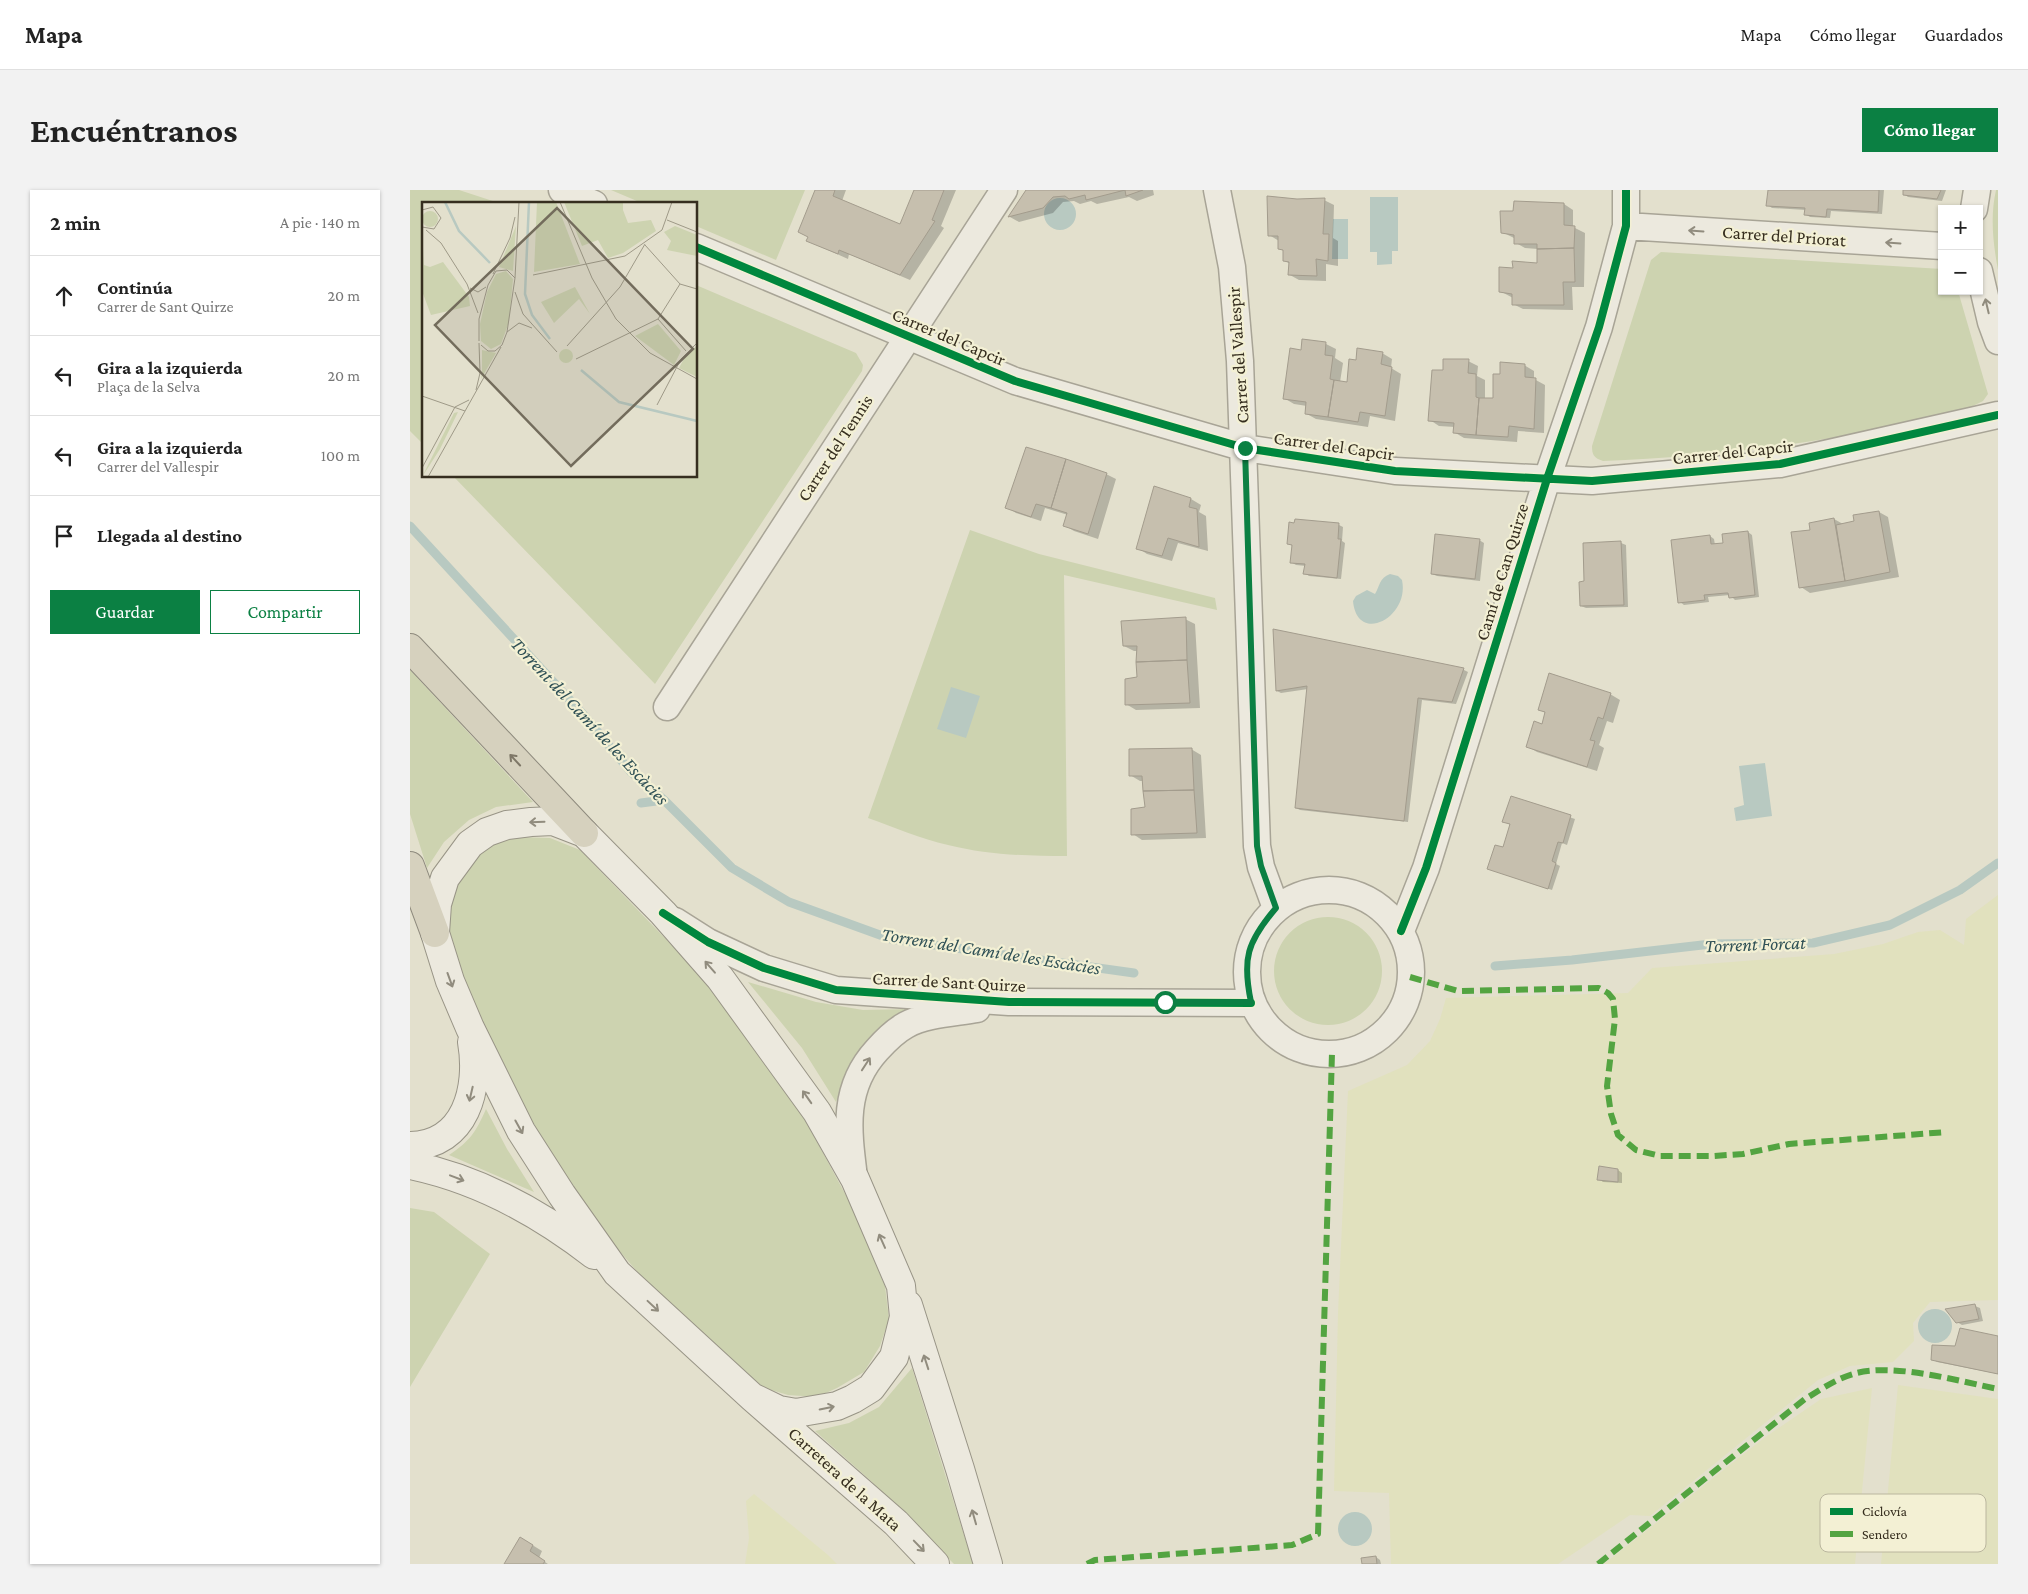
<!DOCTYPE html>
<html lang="es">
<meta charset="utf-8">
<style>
body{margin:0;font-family:"Crimson Pro",serif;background:#f2f2f2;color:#222}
.controls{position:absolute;right:15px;top:15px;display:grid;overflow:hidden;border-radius:0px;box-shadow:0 1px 4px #0004}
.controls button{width:45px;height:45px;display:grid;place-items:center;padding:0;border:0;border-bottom:1px solid #e0e0e0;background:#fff;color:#222;font:25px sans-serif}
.stop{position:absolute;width:15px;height:15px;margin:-11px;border:4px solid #0b8043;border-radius:50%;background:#fff}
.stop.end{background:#0b8043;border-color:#fff;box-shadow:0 1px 5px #0008}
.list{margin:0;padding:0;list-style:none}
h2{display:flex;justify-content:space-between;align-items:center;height:65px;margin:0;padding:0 20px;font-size:21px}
h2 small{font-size:16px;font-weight:400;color:#767676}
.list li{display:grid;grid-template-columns:32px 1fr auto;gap:15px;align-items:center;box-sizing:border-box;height:80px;padding:0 20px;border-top:1px solid #e0e0e0}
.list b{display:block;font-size:19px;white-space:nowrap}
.list p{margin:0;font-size:16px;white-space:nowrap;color:#767676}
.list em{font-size:16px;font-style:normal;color:#767676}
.actions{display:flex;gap:10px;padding:15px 20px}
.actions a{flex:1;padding:11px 0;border:1px solid #0b8043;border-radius:0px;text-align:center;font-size:18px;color:#0b8043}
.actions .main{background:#0b8043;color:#fff}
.icon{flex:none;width:28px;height:28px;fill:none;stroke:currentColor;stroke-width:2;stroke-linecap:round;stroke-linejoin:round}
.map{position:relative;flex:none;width:1588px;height:1374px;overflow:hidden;border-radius:0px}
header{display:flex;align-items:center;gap:30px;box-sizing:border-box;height:70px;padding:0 25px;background:#fff;border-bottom:1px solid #e0e0e0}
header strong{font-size:24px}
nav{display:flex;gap:28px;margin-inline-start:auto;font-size:18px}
.intro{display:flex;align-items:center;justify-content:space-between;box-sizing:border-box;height:120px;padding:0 30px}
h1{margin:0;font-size:35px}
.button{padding:12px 22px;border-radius:0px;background:#0b8043;color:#fff;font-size:18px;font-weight:700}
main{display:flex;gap:30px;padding:0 30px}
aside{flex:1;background:#fff;border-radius:0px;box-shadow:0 1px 4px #0004}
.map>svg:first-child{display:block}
</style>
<header>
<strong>Mapa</strong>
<nav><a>Mapa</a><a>Cómo llegar</a><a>Guardados</a></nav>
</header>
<div class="intro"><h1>Encuéntranos</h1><a class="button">Cómo llegar</a></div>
<main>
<aside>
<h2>2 min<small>A pie · 140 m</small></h2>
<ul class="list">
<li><svg class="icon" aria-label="ahead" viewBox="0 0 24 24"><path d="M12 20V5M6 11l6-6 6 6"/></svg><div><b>Continúa</b><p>Carrer de Sant Quirze</p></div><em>20 m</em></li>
<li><svg class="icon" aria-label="left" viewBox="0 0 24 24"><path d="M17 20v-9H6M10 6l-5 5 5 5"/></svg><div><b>Gira a la izquierda</b><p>Plaça de la Selva</p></div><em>20 m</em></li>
<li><svg class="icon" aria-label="left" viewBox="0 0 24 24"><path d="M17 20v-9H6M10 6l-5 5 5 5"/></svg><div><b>Gira a la izquierda</b><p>Carrer del Vallespir</p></div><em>100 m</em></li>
<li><svg class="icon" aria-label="arrive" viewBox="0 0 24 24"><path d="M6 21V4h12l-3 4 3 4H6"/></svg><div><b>Llegada al destino</b></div></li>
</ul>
<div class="actions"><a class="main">Guardar</a><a>Compartir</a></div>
</aside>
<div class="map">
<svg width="1588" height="1374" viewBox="0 0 1588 1374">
<rect width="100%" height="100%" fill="#e3e0cd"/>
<path fill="#e1e1be" d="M1588,705V1110L1520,1112L1503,1133L1504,1151L1483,1172L1440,1176L1408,1190L1240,1326L1220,1325L1148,1374H981L979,1303L924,1301L928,1123L938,901L997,875L1020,851L1030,829L1036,808L1218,803L1242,778L1424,764L1473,754L1508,742L1530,740L1554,755L1556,729Z
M1488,1195L1588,1209V1374H1471Z
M1462,1198L1445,1374H1194L1354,1248L1411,1209Z
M344,1304L418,1365L427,1374H335L339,1348L336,1311Z"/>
<path fill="#cdd3b0" d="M0,0H49L92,14H14V255L0,241Z
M201,0H395L366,70L286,36V14H234Z
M1586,0H1588V80C1583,53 1580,27 1586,0Z
M1251,62L1532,79V101H1548L1578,204L1573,211L1561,217C1517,227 1472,239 1427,247C1350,260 1271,268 1193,271C1184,268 1182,265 1182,256L1241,70Z
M286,95L446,163L453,175L452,181L245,494L43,286H286Z
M560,340L629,364L805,408L807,420L654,385L657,666C617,666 578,665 538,655C511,649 484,637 458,628Z
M0,480L123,612L86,617L59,630L34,652L17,678L0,624Z
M106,647L140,648L170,660L275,769L338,844L391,922L440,1013L475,1096L479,1129L470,1156L454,1182L427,1198L407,1207L378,1205L351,1197L243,1100L182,1029L130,945L95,884L56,796L36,729L41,704L55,676L82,655Z
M864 781a54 54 0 1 1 108 0a54 54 0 1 1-108 0Z
M338,792L406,812L453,820L500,819C476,833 451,853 439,879C434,890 430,901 426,912L392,858Z
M76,919L97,959L124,1002L39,965C60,951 66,942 76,919Z
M0,1018L24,1022L80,1064L0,1197Z
M502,1178L563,1374H544L461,1291L405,1241L439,1233L469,1217Z"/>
<path fill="#b8c9c1" d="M960,7H988V61H982V74L967,75V62H960Z
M634 24a16 16 0 1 1 32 0a16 16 0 1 1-32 0Z
M923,29H938V69H922Z
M980,384L988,386L992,390C1000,428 947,455 943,411L946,406L957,400L965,404C970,396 969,388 980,384Z
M541,497L570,506L556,548L527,539Z
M1355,573L1362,626L1326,631L1324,618L1334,615L1329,576Z
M1508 1136a17 17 0 1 1 34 0a17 17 0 1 1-34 0Z
M928 1339a17 17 0 1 1 34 0a17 17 0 1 1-34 0Z"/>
<path fill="#0003" d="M407,0H436L432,11L490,36L505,0H546L531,36L534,38L500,90L439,64L438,69L398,51Z
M618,0H743L744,5L727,11L719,7L687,14L681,11L670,14L664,11L653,12L643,23L609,32L600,27Z
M1359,0H1474L1472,24L1421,21L1420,28L1400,27L1395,24L1396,20L1362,18L1358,15Z
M1494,0H1536L1532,11L1498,7L1494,4Z
M887,10H914L924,15L923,48L928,51V76L916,74V91L889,90L880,85V74L874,70V61L869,58V51L859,45Z
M1154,14L1163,20V37L1175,43L1174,97H1162L1163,120L1113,119L1103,114V108L1090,101L1104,80L1128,74V59L1115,58L1106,53V49L1092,42L1105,22Z
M893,150L916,154L926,159L925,168L933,173L930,192L938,193L948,171L972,163L982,169L981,178L991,184L985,231L960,226L958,237L906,229L897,224V216L884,214L874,208L892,161Z
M1058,171L1068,176L1067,186L1075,190V209L1084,210L1091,186L1114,175L1124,181V189L1135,195L1134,243L1108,241L1107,252L1054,248L1044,242L1045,237L1029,236L1020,230L1034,182Z
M696,284L706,289L688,349L664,341L654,335L658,325L635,318L631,331L606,323L597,317Z
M745,298L781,309L791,315L789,322L796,326L798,361L768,353L762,371L737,364L728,358Z
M1469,322L1478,327L1489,387L1400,403L1391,397L1401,341L1424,329L1433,334L1446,332Z
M886,330L929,335L933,337L932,351L935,353L931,389L899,386L895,383L896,376L886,375L881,372L883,356L879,354Z
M1338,342L1342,345L1349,407L1325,410L1320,405L1298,407L1299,412L1274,415L1270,412L1300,346L1304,349L1305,355L1314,354Z
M1069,350L1074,353L1070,391L1027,386L1022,384Z
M1211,353L1216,355L1218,417L1176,418L1171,416L1175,393L1174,354Z
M775,429L785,434L790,518L726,520L716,514L728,489V461H724L714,456Z
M865,440L1054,480L1058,482L1046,514L1012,510L998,632L890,620L886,618L898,499L871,503L867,501Z
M1200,504L1210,510L1203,533L1197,531L1189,555L1194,558L1187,581L1127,562L1117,556L1133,535L1136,523L1129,519Z
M781,559L791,565L796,648L732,650L723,644L736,618L734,591H730L720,585Z
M1102,608L1165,629L1157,655L1152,653L1146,674L1150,676L1142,700L1078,679L1094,659L1101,635L1094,632Z
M1208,980L1212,983V993L1193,992L1189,989Z
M1565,1116L1570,1118L1573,1131L1552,1135L1547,1132Z
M1588,1147V1184L1527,1172L1522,1169L1546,1157Z
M111,1348L132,1361L129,1368L138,1374H96Z
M966,1367L970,1370L971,1374H953Z"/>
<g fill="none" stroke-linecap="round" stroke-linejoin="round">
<path stroke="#b8c9c1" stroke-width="9" d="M0,336L171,522L221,582L254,610L322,678L379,712L481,749L724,783
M231,613L254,610
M1085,776L1162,770L1301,754L1403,753L1480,735L1550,700L1588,673"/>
</g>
<path fill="#c6bfae" stroke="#a39c8d" d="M405,0H425L423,6L490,34L504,0H534L522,30L525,31L490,85L429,60L428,64L396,51L398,47L388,42Z
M616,0H733L716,6L715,0L676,10L675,5L659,9L655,6L643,7L633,18L598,27Z
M1358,0H1469L1468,22L1417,19L1416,27L1394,25L1395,18L1356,16Z
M1493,0H1531L1527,9L1493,5Z
M857,6L887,9L915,8L913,44H919L918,71L906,69L907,86L878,85L879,72L873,71V60L868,59V46H858Z
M1104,11L1154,13V35L1165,36L1164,58L1127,59V54H1104V45L1091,43L1090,21H1103Z
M1164,58L1165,92H1153L1154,115H1102V104L1089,102V77L1103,78L1102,71L1127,73V59Z
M892,149L916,152L915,165L923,166L920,189L924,190L918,227L895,224L896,212L873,209L880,158L891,160Z
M947,158L973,162L971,174L982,177L975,226L950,222L948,232L918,227L924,190L937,192L939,169L946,170Z
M1033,169H1059L1058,183L1066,184V207L1069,208L1066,245L1043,243L1044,233L1018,231L1022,180H1033Z
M1090,172L1115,174V187L1126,188L1124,239L1099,236L1098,247L1066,245L1069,208H1083V184H1090Z
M616,257L656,269L641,318L626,314L621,327L595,318Z
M656,269L697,283L678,344L653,336L657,323L641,318Z
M744,296L781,308L779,317L787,319L789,357L758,348L752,366L726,359Z
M1469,321L1480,382L1435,391L1426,335L1444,331L1443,325Z
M1424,328L1435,391L1389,398L1381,342L1400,340L1399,333Z
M885,329L929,333L928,349H931L927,388L893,384L895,374L880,373L882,355L877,354L879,332L884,333Z
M1338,341L1345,405L1319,408L1318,403H1316L1294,405L1295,410L1268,413L1261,350L1300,345L1301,354L1313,353L1312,344Z
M1025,344L1070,349L1065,389L1021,384Z
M1211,351L1214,415L1170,416L1169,392L1174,391L1173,353Z
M776,427L777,470L726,472L727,456H713L711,431Z
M863,439L1054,478L1042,512L1008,508L994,631L885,618L897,496L866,501Z
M777,470L780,513L715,515V489L727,487L726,472Z
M1139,483L1201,503L1193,529L1188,527L1180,550L1185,551L1177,577L1116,557L1124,531L1132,534L1135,522L1128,520Z
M782,558L784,600L733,601L732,586H719V559Z
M784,600L787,643L721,645V619L735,617L733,601Z
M1101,606L1161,625L1153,653L1148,652L1142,671L1146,673L1138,699L1077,679L1085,655L1093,657L1100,634L1092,632Z
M1189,976L1208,979V992L1187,990Z
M1565,1114L1569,1129L1546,1133L1535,1119Z
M1550,1138L1588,1146V1184L1521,1170L1522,1155L1545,1156Z
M110,1347L123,1355L120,1361L135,1371L133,1374H94Z
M966,1366L967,1374H952L951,1368Z"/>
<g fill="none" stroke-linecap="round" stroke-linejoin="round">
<g stroke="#a8a496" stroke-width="29">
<path id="street" d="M152,0L184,14
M807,0L822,77L830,171L847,656L851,677L866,718
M1564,19L1567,0
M1216,36L1532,56
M286,57L605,191L835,258L985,281L1182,291L1370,274L1588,225
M1569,81L1581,132L1588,151
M257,517L594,0
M837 782a82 82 0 1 1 164 0a82 82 0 1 1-164 0Z
M265,731L298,752L354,778L426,800L599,812L841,813
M991,741L1016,678L1137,289L1189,137L1216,36V0
M444,987C438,940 432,898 467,860C475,851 485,841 496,835C516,824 544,823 567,819"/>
</g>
<g stroke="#989486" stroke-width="30">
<path id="secondary" d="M0,956C56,955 70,898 62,852
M0,975C68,989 130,1023 184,1065
M498,1115L550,1279L578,1374
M342,1207L369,1220L386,1223L427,1216L443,1209L461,1198L484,1167L494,1127L491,1096L445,989L407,922L310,788L253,723L174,643L143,631L121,632L97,635L77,642L60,654L35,688L27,714L25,743L40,791L60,838L111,941L152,1005L207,1083L342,1207L486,1333L525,1374"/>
</g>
<g stroke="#8e8a7d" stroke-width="30">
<path id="highway" d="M0,458L174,643
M0,676L25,743"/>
</g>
<use href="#street" stroke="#ece9de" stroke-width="26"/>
<use href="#secondary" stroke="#ece9de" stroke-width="28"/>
<use href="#highway" stroke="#d6d1be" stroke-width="28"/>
<path stroke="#53a441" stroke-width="6" stroke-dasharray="12 6" stroke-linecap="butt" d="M1000,787L1048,801L1189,798L1198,803L1203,809L1205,829L1197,896L1201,924L1208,945L1226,960L1250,966H1303L1333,964L1379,954L1537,942
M677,1374L685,1370L882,1355L908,1344L922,863
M1188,1374L1395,1209C1410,1200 1426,1189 1443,1184C1482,1172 1548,1191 1588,1199"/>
<g stroke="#f3f0d4" stroke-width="11">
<path id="cycleway" d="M286,57L605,191L835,258L985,281L1182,291L1370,274L1588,225
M253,723L298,752L354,778L426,800L599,812L841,813
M991,741L1016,678L1137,289L1189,137L1216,36V0"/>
</g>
<use href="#cycleway" stroke="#00873e" stroke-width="8"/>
</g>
<defs><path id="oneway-shaft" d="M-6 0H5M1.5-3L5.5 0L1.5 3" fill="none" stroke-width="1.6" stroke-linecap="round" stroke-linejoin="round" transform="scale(1.25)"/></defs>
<g stroke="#918c7e">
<use href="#oneway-shaft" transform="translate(1286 41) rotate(-176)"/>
<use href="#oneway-shaft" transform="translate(1483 53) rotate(-176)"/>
<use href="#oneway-shaft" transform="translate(1577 116) rotate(-103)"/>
<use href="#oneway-shaft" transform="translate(127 632) rotate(178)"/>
<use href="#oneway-shaft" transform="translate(300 777) rotate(-131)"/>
<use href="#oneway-shaft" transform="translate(40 790) rotate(70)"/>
<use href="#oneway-shaft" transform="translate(456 874) rotate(-57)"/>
<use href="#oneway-shaft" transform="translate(61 904) rotate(103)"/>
<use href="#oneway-shaft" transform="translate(397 907) rotate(-125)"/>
<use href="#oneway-shaft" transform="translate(109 937) rotate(61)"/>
<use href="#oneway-shaft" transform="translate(47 988) rotate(21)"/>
<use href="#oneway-shaft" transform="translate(472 1051) rotate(-114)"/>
<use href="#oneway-shaft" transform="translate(243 1116) rotate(43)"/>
<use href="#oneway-shaft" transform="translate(516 1172) rotate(-108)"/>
<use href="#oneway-shaft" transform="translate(417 1218) rotate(-12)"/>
<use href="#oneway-shaft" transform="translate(564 1327) rotate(-106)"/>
<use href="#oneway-shaft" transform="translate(509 1356) rotate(46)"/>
</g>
<use stroke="#7e7767" href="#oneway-shaft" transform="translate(105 570) rotate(-133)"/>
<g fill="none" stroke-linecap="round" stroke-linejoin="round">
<path stroke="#0b8043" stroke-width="6" d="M755,812H841C832,769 837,752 866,718L851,676L847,656L835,258"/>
</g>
<g text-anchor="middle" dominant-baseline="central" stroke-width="4.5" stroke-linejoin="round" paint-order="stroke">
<g font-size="18" fill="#362e1f" stroke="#f3f0d4">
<text transform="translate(1374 46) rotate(4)">Carrer del Priorat</text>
<text transform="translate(539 147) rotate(23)">Carrer del Capcir</text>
<text transform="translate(828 165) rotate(-94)">Carrer del Vallespir</text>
<text transform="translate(924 256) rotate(8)">Carrer del Capcir</text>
<text transform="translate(425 258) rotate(-57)">Carrer del Tennis</text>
<text transform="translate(1323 262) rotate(-6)">Carrer del Capcir</text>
<text transform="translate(1092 382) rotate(-73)">Camí de Can Quirze</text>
<text transform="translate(539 792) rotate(3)">Carrer de Sant Quirze</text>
<text transform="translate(435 1289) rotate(42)">Carretera de la Mata</text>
</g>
<g font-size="19" font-style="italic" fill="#2f5055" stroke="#f3f0d4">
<text transform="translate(180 531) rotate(47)">Torrent del Camí de les Escàcies</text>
<text transform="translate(1345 754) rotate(-2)">Torrent Forcat</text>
<text transform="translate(581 761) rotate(9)">Torrent del Camí de les Escàcies</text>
</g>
</g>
<g transform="translate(12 12)">
<rect width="275" height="275" fill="#e3e0cd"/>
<path d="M115,0H134L158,62L112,70ZM142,0H201V8L206,21L229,18L234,29L201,51L186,56L176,38L160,44ZM0 17a8 8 0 1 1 16 0a8 8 0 1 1-16 0ZM94,24L91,69L77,65ZM253,24L275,33V54L245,48L249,39L242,30ZM2,46V63L8,65L21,60L47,95L48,104L9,113L0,89ZM84,69L91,77L87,120L79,142L69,147L59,139L58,122L65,90L74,72ZM153,85L168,112L157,97L132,121L119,100ZM236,122L259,149L252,163L213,134ZM275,144V175L257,166L264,153ZM137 154a7 7 0 1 1 14 0a7 7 0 1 1-14 0ZM60,148L74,151L59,177L60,171ZM36,210L18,247L0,275L32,211Z" fill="#cdd3b0"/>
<path fill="none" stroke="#b8c9c1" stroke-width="2.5" d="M23,0L37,29L68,61M107,0L103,92L110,113L128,137M159,168L197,200L275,219"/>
<path fill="none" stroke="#9e9987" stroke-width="1" d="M138,0L170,76L194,117L228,151L275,177M0,8L11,5L19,16L12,27L0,25M245,18L275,30M4,28L19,41L45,82L56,111M223,43L258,82L275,87M71,72L88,36L93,15M111,73L203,54L240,28L250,0M93,76L97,0M48,86L56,90L64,85M93,90L101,112L135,150M236,117L264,149M85,130L97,121L110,126M57,139V117L66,83L74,69L85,68L93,76L85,130L80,143L73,149H66L59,143M145,144L198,85L223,42M154,157L236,117L258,82M54,188L58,171L57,141M0,194L43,209M235,203L259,157L275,141M0,266L33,205L47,198M6,275L79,145"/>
<path fill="#736c5c" fill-opacity="0.15" stroke="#736c5c" stroke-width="2.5" d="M135,6L271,147L149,264L13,123Z"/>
<rect width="275" height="275" fill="none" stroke="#362e1f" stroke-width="2.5"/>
</g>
<rect x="1410" y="1304" width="166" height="58" rx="8" fill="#f3f0d4" stroke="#bab69e" stroke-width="1"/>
<rect x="1420" y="1318" width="23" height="7" fill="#00873e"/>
<rect x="1420" y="1341" width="23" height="6" fill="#53a441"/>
<g font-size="14" fill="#362e1f">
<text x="1452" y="1326">Ciclovía</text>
<text x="1452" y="1349">Sendero</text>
</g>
</svg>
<div class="controls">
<button>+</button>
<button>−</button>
</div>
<div class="stop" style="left:755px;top:812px"></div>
<div class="stop end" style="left:835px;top:258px"></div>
</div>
</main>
